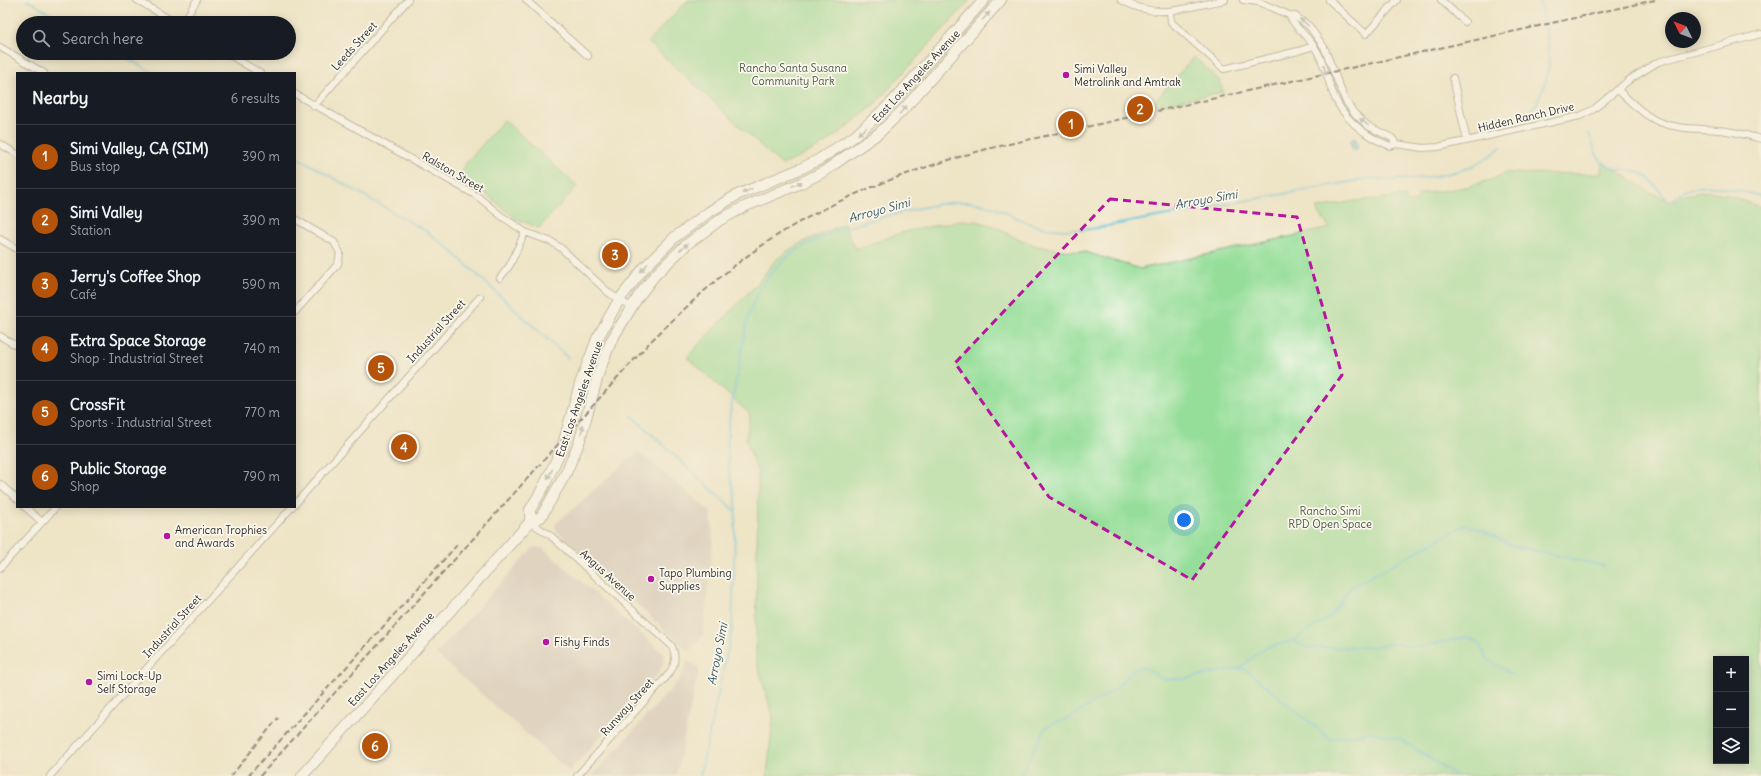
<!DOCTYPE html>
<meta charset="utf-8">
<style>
body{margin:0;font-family:Delius,sans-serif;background:#242831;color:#f1f3f6}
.controls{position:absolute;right:12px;bottom:12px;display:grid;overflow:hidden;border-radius:0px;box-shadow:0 2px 10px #0003}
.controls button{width:36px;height:36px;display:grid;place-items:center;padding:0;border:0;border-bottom:1px solid #363941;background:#171b24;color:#f1f3f6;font:20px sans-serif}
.compass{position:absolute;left:1665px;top:12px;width:36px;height:36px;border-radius:50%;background:#171b24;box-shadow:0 2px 10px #0003;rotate:312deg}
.you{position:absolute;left:1184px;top:520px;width:14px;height:14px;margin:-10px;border:3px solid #fff;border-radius:50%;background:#1a73e8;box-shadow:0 0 0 6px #1a73e833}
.badge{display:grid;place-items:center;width:26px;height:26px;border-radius:50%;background:#b45309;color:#fff;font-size:13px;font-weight:700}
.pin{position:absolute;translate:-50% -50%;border:2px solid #fff;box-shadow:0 1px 4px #0006}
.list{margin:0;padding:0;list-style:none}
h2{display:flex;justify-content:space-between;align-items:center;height:52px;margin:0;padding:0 16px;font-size:17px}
h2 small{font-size:13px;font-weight:400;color:#9ea1a6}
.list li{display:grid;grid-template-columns:26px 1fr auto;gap:12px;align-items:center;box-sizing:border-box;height:64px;padding:0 16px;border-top:1px solid #363941}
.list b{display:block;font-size:15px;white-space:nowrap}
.list p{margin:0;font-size:13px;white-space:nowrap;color:#9ea1a6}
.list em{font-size:13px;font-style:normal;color:#9ea1a6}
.icon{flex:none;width:22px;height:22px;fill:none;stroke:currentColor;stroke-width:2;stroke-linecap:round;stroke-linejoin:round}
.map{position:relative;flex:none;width:1761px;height:776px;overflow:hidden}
.search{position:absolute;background:#171b24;box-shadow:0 2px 10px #0003;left:16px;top:16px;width:280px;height:44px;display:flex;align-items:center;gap:10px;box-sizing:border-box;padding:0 14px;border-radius:22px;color:#9ea1a6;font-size:15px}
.panel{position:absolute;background:#171b24;box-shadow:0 2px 10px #0003;left:16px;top:72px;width:280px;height:436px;border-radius:0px}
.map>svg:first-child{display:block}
</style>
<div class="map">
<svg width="1761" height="776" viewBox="0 0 1761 776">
<rect width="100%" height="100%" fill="#fbf7ec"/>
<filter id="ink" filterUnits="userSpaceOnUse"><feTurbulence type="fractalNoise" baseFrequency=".025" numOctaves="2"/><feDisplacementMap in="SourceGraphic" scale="8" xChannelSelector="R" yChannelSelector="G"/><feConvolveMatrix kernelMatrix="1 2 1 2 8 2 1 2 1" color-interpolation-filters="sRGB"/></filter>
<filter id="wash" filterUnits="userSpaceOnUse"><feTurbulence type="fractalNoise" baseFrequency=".012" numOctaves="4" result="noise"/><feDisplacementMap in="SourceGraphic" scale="16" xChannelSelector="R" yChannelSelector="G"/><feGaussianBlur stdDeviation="0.9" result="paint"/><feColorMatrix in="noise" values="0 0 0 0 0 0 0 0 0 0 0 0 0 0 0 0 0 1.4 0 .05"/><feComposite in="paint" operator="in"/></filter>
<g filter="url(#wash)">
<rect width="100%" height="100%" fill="#eee4c6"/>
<path fill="#f1d5bd" d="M0,760L17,776H0Z"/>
<path fill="#cec1ba" d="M638,452L711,512L713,542L703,635L689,652L557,531L555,524Z
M536,547L544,549L665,655V660L659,672L569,771L436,654L532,549Z
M687,660L699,668L676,776H592L679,680L684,671Z"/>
<path fill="#95de99" stroke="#608462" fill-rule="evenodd" d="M688,0H970L872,107L829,141L802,156L782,165L648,42Z
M1194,57L1220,81L1223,92L1154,106L1153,103Z
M504,120L577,186L539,228L516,219L484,192L459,177L467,162Z
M1602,161L1650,192L1669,201H1673L1685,195L1709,191L1728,195L1761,207V776H767L773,717L756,659L758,474L746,440L750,414L687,357L757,284L774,262L789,250L805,241L844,224L856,249L904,232L958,221H976L994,226L1016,238L1037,246L1059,250L1085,252L1140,269L1330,228L1316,209L1318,208L1355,201L1405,196L1407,202L1418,201V194L1467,187L1490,180L1506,173L1601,174ZM1716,659H1746V761H1716Z"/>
<path fill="#5dc2db" stroke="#447683" d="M1353,138L1356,139L1358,148L1356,150H1352L1350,141Z"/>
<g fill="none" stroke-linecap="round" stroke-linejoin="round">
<path stroke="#5dc2db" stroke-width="2" d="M27,0L67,23
M118,53L153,73
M1528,115C1558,78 1550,42 1539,0
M1588,132C1593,140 1593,151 1599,158C1615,177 1632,165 1646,176C1654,182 1659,192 1667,199
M295,156L426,231L447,247L568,358
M1672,200C1694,176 1734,190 1761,196
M632,416L735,511
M1292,641L1331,616L1351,587L1465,525L1484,531L1510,545L1604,566
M1240,668L1246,670L1330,739L1372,732L1399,738L1457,776
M700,776L732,630L736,501L729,470L727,441L729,420L748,316C752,306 756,296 762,286C790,239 851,225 900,213C919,208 950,200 969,202C993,204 1012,217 1034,225C1053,231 1072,231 1091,229L1371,178C1398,183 1444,177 1470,167C1482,162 1492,155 1501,147
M1020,776L1046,727L1073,716L1117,688L1131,671L1143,667L1164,679H1183L1240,668L1264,648L1292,641L1309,648L1370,647L1393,644L1419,647L1466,637L1477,641L1488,660L1510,673"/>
</g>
</g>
<g filter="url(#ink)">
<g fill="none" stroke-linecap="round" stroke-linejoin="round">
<g stroke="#8c8878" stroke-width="8">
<path id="minor" d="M137,0L176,23
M526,0L588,56
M1121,0C1162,22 1185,6 1225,0
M1243,0L1259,2L1289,15L1295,16L1309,26L1324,47L1345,100L1354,113L1368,126L1392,138L1396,144
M1329,0L1366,34L1397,0
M1441,0L1465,22
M1170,12L1171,22L1224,69L1298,51L1314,46
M1289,15C1293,26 1310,38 1317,51C1324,63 1327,77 1332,91C1341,117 1364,136 1390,146L1396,144L1423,148L1438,147L1580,116L1594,109L1629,80L1658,62L1761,34
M183,23L197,0
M0,47L44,73
M226,53L260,73
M1453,78L1467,141
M1618,90C1630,101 1642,114 1657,121C1678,130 1697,128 1718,130C1733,131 1747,135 1761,139
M295,94L477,196L500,215L525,232L552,242L562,249L609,293L631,307
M314,106L408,0
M0,144L17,154
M295,219L334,242L340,253L338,264L295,312
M0,239L17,249
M500,278L510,265L525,232
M0,336L17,346
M0,484L17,499
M295,504L480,297
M25,507L42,522
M530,522L551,536L671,645C677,656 676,665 668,675L577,776
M0,568L56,507
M50,776L292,507"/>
</g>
<g stroke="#8c8878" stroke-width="12">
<path id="primary" d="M530,522V510L543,488L562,448L580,384L597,339L619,300L644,268L675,237L709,212L737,195L800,169L818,160L855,136L891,103L984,0
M302,776L530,522L541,517L565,475L579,443L599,372L611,341L638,297L655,275L686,245L720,220L744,207L801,183L823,172L879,133L902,111L1001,0"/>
</g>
<use href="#minor" stroke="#fff" stroke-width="6"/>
<use href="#primary" stroke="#fff" stroke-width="10"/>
<path stroke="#2b2b2b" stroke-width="2" stroke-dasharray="6 3" stroke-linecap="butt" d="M231,776L278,718
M248,776L458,544
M260,776L650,342C682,311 714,280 750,254C821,202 903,172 987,149L1655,0"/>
</g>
<defs><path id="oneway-solid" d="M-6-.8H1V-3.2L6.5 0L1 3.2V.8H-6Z"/></defs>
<g fill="#a0a0a0">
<use href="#oneway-solid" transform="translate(986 16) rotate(-48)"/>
<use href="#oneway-solid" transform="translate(1304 22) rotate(-141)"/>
<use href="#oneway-solid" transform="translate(1325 70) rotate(73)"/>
<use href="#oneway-solid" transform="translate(903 110) rotate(-47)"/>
<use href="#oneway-solid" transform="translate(1364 122) rotate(-140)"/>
<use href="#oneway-solid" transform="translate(862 131) rotate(142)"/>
<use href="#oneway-solid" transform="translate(797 184) rotate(-24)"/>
<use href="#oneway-solid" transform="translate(747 191) rotate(156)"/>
<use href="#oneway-solid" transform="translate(684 247) rotate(-41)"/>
<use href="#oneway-solid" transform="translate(644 268) rotate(132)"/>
<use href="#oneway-solid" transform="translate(582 430) rotate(-74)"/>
<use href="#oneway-solid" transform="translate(550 474) rotate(117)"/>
</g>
</g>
<path d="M0 0H1761V776H0ZM1110,199L1297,217L1342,375L1192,580L1049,497L955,363Z" fill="#eee4c6" fill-opacity=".55" fill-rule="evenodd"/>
<path fill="none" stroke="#b5179e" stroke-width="3" stroke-dasharray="8 5" stroke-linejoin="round" d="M1110,199L1297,217L1342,375L1192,580L1049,497L955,363Z"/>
<g fill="#b5179e" stroke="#fbf7ec" stroke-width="1.5">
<circle cx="1066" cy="75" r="4"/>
<circle cx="167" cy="536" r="4"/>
<circle cx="651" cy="579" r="4"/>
<circle cx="546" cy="642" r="4"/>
<circle cx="89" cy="682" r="4"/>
</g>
<g text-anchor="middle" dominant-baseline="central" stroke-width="3.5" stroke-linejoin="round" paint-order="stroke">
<g font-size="11" fill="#2b2b2b" stroke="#fbf7ec">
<text transform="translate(354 46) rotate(-48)">Leeds Street</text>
<text transform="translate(916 76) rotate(-47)">East Los Angeles Avenue</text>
<text transform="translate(1526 117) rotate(-13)">Hidden Ranch Drive</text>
<text transform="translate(453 172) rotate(30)">Ralston Street</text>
<text transform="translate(436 331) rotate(-48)">Industrial Street</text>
<text transform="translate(579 399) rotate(-71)">East Los Angeles Avenue</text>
<text transform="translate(608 575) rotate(42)">Angus Avenue</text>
<text transform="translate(172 626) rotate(-48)">Industrial Street</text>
<text transform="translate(391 659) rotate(-48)">East Los Angeles Avenue</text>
<text transform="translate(627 707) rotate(-48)">Runway Street</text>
</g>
<g font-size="11" fill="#465846" stroke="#fbf7ec">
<text x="793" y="68">Rancho Santa Susana<tspan x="793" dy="13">Community Park</tspan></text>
<text x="1330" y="511">Rancho Simi<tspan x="1330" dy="13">RPD Open Space</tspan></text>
</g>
<g font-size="11" fill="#2b2b2b" stroke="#fbf7ec" text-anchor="start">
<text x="1074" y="69">Simi Valley<tspan x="1074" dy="13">Metrolink and Amtrak</tspan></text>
<text x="175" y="530">American Trophies<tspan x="175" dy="13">and Awards</tspan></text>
<text x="659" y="573">Tapo Plumbing<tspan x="659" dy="13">Supplies</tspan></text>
<text x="554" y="642">Fishy Finds</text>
<text x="97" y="676">Simi Lock-Up<tspan x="97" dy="13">Self Storage</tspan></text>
</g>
<g font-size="12" font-style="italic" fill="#3a5860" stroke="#fbf7ec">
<text transform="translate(1206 199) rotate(-10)">Arroyo Simi</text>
<text transform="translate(879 210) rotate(-15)">Arroyo Simi</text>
<text transform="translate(717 654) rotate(-79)">Arroyo Simi</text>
</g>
</g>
</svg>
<div class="controls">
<button>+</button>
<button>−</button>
<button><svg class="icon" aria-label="layers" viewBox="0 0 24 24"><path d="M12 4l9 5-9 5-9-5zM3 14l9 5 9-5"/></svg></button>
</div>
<svg class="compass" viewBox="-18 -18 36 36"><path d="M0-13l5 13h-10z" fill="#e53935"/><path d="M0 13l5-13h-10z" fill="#9ea1a6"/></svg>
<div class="you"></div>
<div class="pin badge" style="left:1071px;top:124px">1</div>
<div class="pin badge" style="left:1140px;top:109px">2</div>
<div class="pin badge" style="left:615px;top:255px">3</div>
<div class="pin badge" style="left:404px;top:447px">4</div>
<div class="pin badge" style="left:381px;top:368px">5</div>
<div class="pin badge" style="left:375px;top:746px">6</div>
<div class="search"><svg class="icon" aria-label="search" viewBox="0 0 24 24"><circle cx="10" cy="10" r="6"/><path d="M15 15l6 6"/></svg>Search here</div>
<section class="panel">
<h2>Nearby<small>6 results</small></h2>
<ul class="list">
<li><span class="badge">1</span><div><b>Simi Valley, CA (SIM)</b><p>Bus stop</p></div><em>390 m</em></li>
<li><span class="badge">2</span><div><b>Simi Valley</b><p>Station</p></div><em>390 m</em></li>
<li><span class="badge">3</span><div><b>Jerry's Coffee Shop</b><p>Café</p></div><em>590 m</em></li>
<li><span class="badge">4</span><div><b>Extra Space Storage</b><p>Shop · Industrial Street</p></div><em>740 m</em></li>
<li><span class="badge">5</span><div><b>CrossFit</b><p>Sports · Industrial Street</p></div><em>770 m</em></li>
<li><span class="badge">6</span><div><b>Public Storage</b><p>Shop</p></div><em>790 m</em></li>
</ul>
</section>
</div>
